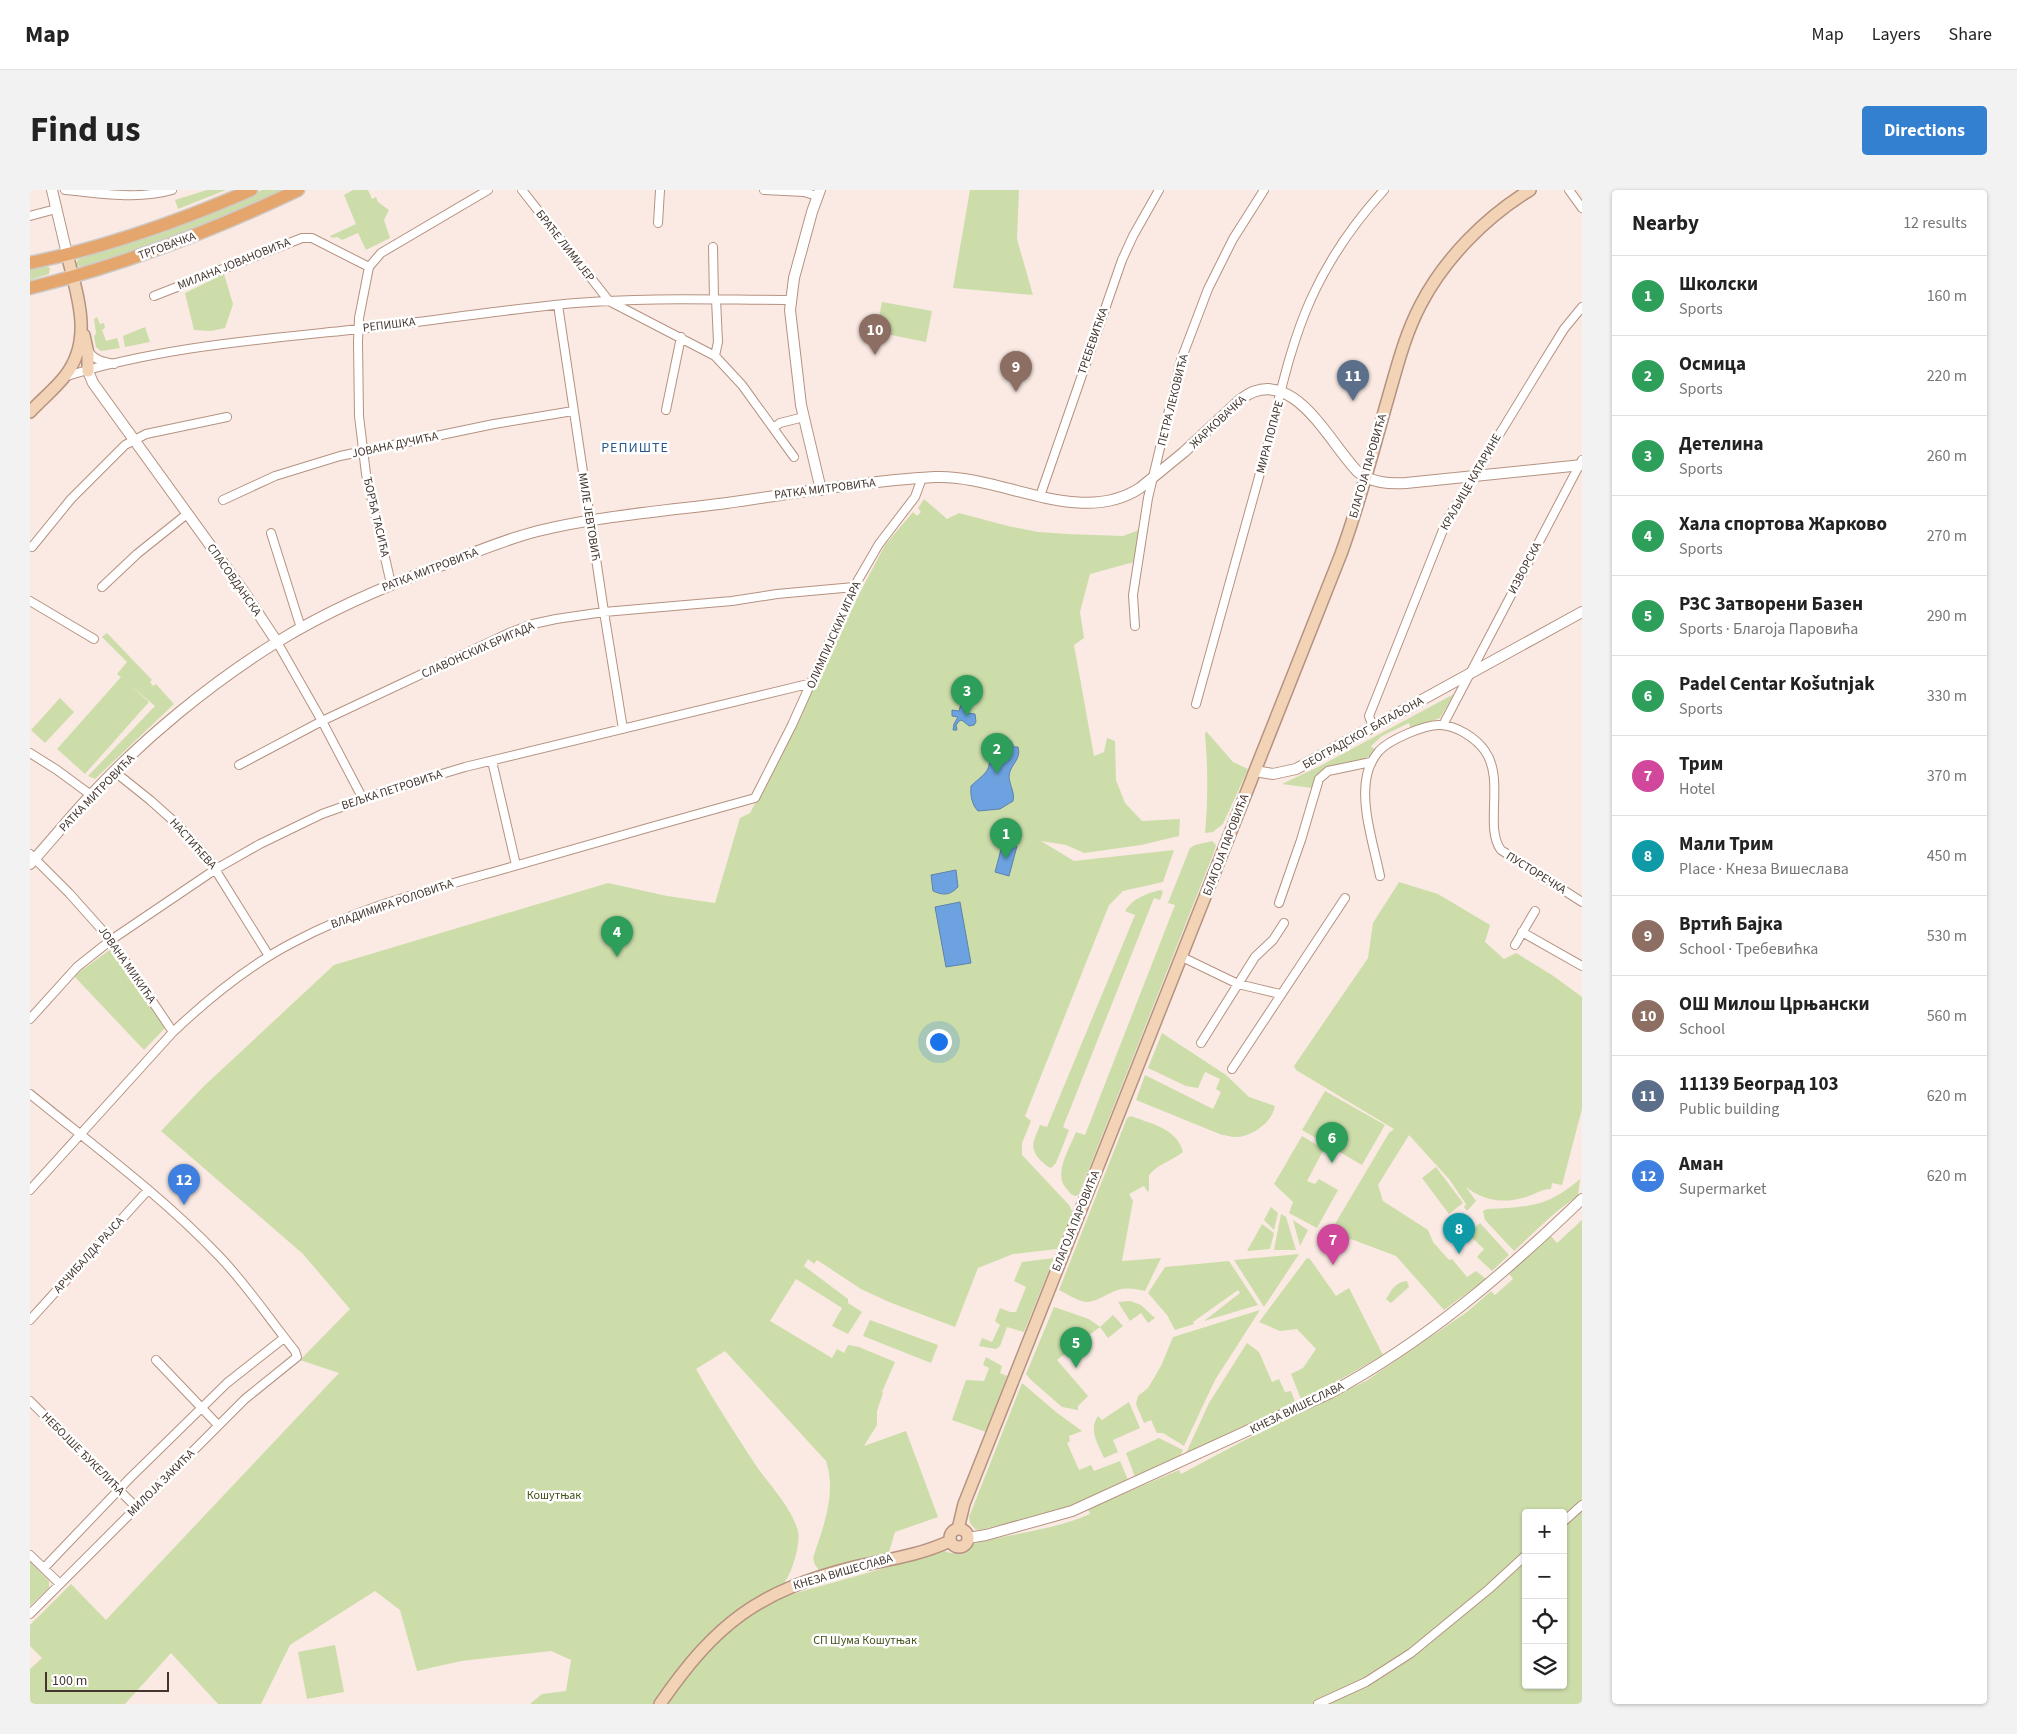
<!DOCTYPE html>
<meta charset="utf-8">
<style>
body{margin:0;font-family:"Source Sans 3",sans-serif;background:#f2f2f2;color:#222}
.controls{position:absolute;right:15px;bottom:15px;display:grid;overflow:hidden;border-radius:5px;box-shadow:0 1px 4px #0004}
.controls button{width:45px;height:45px;display:grid;place-items:center;padding:0;border:0;border-bottom:1px solid #e0e0e0;background:#fff;color:#222;font:25px sans-serif}
.scale{position:absolute;left:15px;bottom:12px;width:124px;box-sizing:border-box;padding-left:5px;border:2px solid #44352e;border-top:0;font-size:14px;line-height:18px;white-space:nowrap;color:#44352e;-webkit-text-stroke:4px #fff;paint-order:stroke}
.you{position:absolute;left:908px;top:851px;width:18px;height:18px;margin:-12px;border:4px solid #fff;border-radius:50%;background:#1a73e8;box-shadow:0 0 0 8px #1a73e833}
.badge{display:grid;place-items:center;width:32px;height:32px;border-radius:50%;background:#337fd0;color:#fff;font-size:16px;font-weight:700}
.pin{position:absolute;translate:-50% -41px;filter:drop-shadow(0 1px 2px #0008)}
.pin::after{content:'';position:absolute;top:26px;width:18px;height:15px;background:inherit;clip-path:polygon(0 0,100% 0,50% 100%)}
.list{margin:0;padding:0;list-style:none}
h2{display:flex;justify-content:space-between;align-items:center;height:65px;margin:0;padding:0 20px;font-size:21px}
h2 small{font-size:16px;font-weight:400;color:#767676}
.list li{display:grid;grid-template-columns:32px 1fr auto;gap:15px;align-items:center;box-sizing:border-box;height:80px;padding:0 20px;border-top:1px solid #e0e0e0}
.list b{display:block;font-size:19px;white-space:nowrap}
.list p{margin:0;font-size:16px;white-space:nowrap;color:#767676}
.list em{font-size:16px;font-style:normal;color:#767676}
.icon{flex:none;width:28px;height:28px;fill:none;stroke:currentColor;stroke-width:2;stroke-linecap:round;stroke-linejoin:round}
.map{position:relative;flex:none;width:1552px;height:1514px;overflow:hidden;border-radius:5px}
header{display:flex;align-items:center;gap:30px;box-sizing:border-box;height:70px;padding:0 25px;background:#fff;border-bottom:1px solid #e0e0e0}
header strong{font-size:24px}
nav{display:flex;gap:28px;margin-inline-start:auto;font-size:18px}
.intro{display:flex;align-items:center;justify-content:space-between;box-sizing:border-box;height:120px;padding:0 30px}
h1{margin:0;font-size:35px}
.button{padding:12px 22px;border-radius:5px;background:#337fd0;color:#fff;font-size:18px;font-weight:700}
main{display:flex;gap:30px;padding:0 30px}
aside{flex:1;background:#fff;border-radius:5px;box-shadow:0 1px 4px #0004}
.map>svg:first-child{display:block}
</style>
<header>
<strong>Map</strong>
<nav><a>Map</a><a>Layers</a><a>Share</a></nav>
</header>
<div class="intro"><h1>Find us</h1><a class="button">Directions</a></div>
<main>
<div class="map">
<svg width="1552" height="1514" viewBox="0 0 1552 1514">
<rect width="100%" height="100%" fill="#faeae3"/>
<path fill="#cda" fill-rule="evenodd" d="M177,0H196L148,19L145,10Z
M232,0H257L171,38L56,77L46,76V73L49,69L132,43Z
M323,0H338L342,9L346,7L348,12L359,20L354,30L360,48L336,60L328,43L312,50L307,47L302,48L300,46L326,34L314,5Z
M940,0H989L987,49L1003,105L923,98Z
M13,75L20,78L19,84L0,90V78Z
M194,84L203,114L195,138L181,141L164,140L155,103Z
M852,112L902,121L896,152L846,142Z
M67,127L70,134L74,133L75,138L72,140L76,151L87,148L90,158L71,161L66,157L64,147L66,143L64,129Z
M115,137L120,152L95,157L93,146Z
M894,309L917,329L929,323L978,336L1008,342L1037,344L1093,346L1109,340L1104,372L1060,384L1050,422L1054,448L1044,455L1064,566L1074,562L1077,548L1085,551L1086,590L1095,613L1112,631L1150,629L1149,646L1111,655L1054,663L1036,655L1011,651L1044,671L1144,660L1133,692L1093,701L1079,715L995,926L1001,931L992,953V965L1039,1015L1043,1023L1027,1059L983,1064L948,1078L925,1137L859,1112L831,1099L787,1070L784,1074L778,1069L774,1076L818,1109V1113L832,1122L818,1144L802,1136L812,1118L766,1089L740,1131L802,1168L807,1159L814,1163L818,1155L829,1157L865,1172L852,1202L853,1203L847,1221V1235L834,1256L876,1241L908,1327L865,1342L859,1362L789,1380L785,1375L783,1368C793,1337 807,1304 796,1271L695,1161L666,1179C685,1213 706,1245 727,1277C741,1297 761,1317 768,1341C771,1351 762,1384 755,1391L759,1405L915,1361C929,1368 934,1356 946,1353C984,1343 1024,1340 1060,1324L1058,1319L1149,1280L1151,1284L1213,1251L1336,1191L1437,1122L1461,1101L1465,1105L1483,1089L1479,1084L1521,1046L1527,1053L1552,1030V1514H500L512,1504L536,1501L541,1470L521,1461L431,1471L387,1481L370,1420L345,1401L260,1455L231,1514H188L141,1463L95,1514H0V1479L12,1468L0,1456V1435L41,1394L76,1430L309,1183L270,1170L320,1119L273,1064L131,941L173,897L304,775L578,693L637,706L685,713L710,628L720,623L742,582L826,410L855,355L883,322L887,326L891,322L888,318ZM1496,1323H1533V1495H1496Z
M77,443L122,490L120,492L123,496L126,494L144,514L65,589L58,586L125,516L99,494L119,512L55,584L27,559L91,487L87,484L97,472L72,447Z
M1424,504L1410,528L1381,539L1379,533L1352,546L1341,556L1345,560C1329,582 1294,566 1282,598L1252,594L1290,576Z
M30,508L44,522L15,553L1,540Z
M1176,541L1203,572L1218,579L1193,634L1183,642L1175,643C1178,610 1178,578 1175,545Z
M1182,651L1186,655L1184,662L1049,1004L1046,1006C1041,1005 1040,1003 1037,999C1022,985 1040,958 1046,942L1055,945L1145,715L1138,713L1160,658L1165,655Z
M1369,692L1408,704L1460,735L1455,752L1474,769L1486,763L1522,785L1552,807V919L1532,995L1522,993L1521,999C1512,999 1507,1003 1499,1006C1476,1014 1455,1012 1436,997L1446,1011L1437,1021L1434,1017L1436,1014L1419,989L1379,945L1348,995L1353,1011L1398,1040L1403,1052L1419,1070L1422,1069L1437,1087L1446,1081L1456,1089L1414,1120L1366,1066L1321,1049L1311,1055L1299,1044L1359,943L1364,939L1266,880L1264,876L1338,768L1343,733Z
M1131,700L1133,702L1130,710L1124,708L1033,937L1039,940L1026,973L1021,978C1016,976 1015,974 1011,971C998,957 1004,951 1010,935L1017,937L1105,725L1095,721C1102,709 1117,703 1131,700Z
M81,759L135,838L114,860L44,786Z
M1132,843L1196,885L1219,907L1245,916C1242,933 1221,947 1205,947C1201,947 1196,945 1192,945L1106,910L1115,885L1183,919L1191,902L1186,899L1190,889L1175,882L1168,898L1156,896L1118,878Z
M1295,901L1355,935L1332,975L1272,940Z
M1101,926C1121,934 1147,938 1153,962C1142,971 1128,974 1119,985V1000L1118,1002L1114,996L1099,1004L1103,1011L1092,1071L1131,1068L1115,1101C1106,1099 1096,1097 1088,1100C1078,1103 1068,1111 1058,1112C1049,1112 1037,1104 1029,1100L1097,928Z
M1272,946L1294,959L1277,991L1285,994L1289,989L1308,1000L1287,1038L1259,1023L1263,1012L1244,994Z
M1406,977L1433,1013L1419,1024L1392,988Z
M1550,989L1548,1006C1524,1021 1505,1042 1484,1061L1455,1030L1453,1021L1457,1019C1498,1017 1518,1017 1550,989Z
M1241,1017L1248,1023L1244,1040L1234,1030Z
M1251,1024L1256,1027L1266,1060H1244Z
M1263,1030L1278,1040L1270,1056Z
M1450,1033L1479,1065L1462,1081L1447,1067L1454,1059L1438,1044Z
M1232,1034L1244,1043L1240,1059L1217,1061Z
M1269,1064L1234,1117L1204,1070Z
M1024,1068L994,1142L977,1137L970,1156L966,1159L949,1156L952,1148L962,1152L970,1135L965,1131L970,1118L980,1122H986L996,1097L984,1091L992,1072Z
M1277,1068L1280,1069L1306,1106L1319,1098L1353,1165L1306,1192L1271,1209L1261,1184L1273,1178L1286,1159L1267,1139L1250,1141L1229,1132Z
M1199,1071L1228,1115L1174,1131L1210,1103L1208,1100L1163,1132L1164,1134L1145,1140L1137,1125L1118,1103L1135,1077Z
M1377,1091L1379,1097L1361,1113L1356,1109C1362,1100 1365,1092 1377,1091Z
M1100,1111L1111,1115L1125,1128L1118,1133L1111,1123L1100,1131L1088,1112Z
M1024,1117L1059,1129L1070,1137L1083,1125L1093,1136L1078,1148L1070,1137L1027,1170L1058,1206L1048,1216V1220L1032,1217L1001,1190L996,1184Z
M1230,1120L1185,1190L1154,1256L1133,1243H1127L1121,1230L1114,1233L1106,1214L1108,1206L1118,1198L1131,1176L1143,1147Z
M840,1130L908,1155L901,1173L833,1146Z
M1217,1153L1229,1162L1242,1192L1249,1189L1255,1202L1261,1201L1265,1212L1155,1265L1179,1213Z
M956,1167L972,1176L970,1183L977,1186L956,1242L922,1230L936,1190L954,1191L959,1178L953,1175Z
M992,1193L1026,1222L1052,1241L1039,1246L1040,1251L1037,1253L1049,1280L1061,1275L1064,1281L1090,1271L1098,1290L1033,1319L950,1340L945,1339L940,1333L939,1327Z
M1099,1212L1110,1238L1083,1250L1088,1262L1074,1268C1068,1254 1058,1240 1068,1226L1072,1230Z
M1129,1248L1153,1260L1150,1266L1105,1287L1096,1263Z
M0,1372L19,1391V1398L0,1416Z
M305,1455L314,1502L277,1509L268,1462Z"/>
<path fill="#6ca2df" stroke="#6081aa" d="M937,512L939,515L938,523L945,524L946,532L944,535L939,536L933,531L930,530L926,535L927,540H923L924,534L928,527L922,526V520L929,521L931,514Z
M977,549L981,551L984,557H988C992,570 979,575 979,587C980,596 985,603 983,611L970,619L948,621C942,615 940,605 941,596C946,591 952,587 956,582C966,568 950,552 977,549Z
M973,652L987,656L979,686L965,682Z
M926,680L928,697C920,705 914,706 903,701L901,685Z
M930,712L941,773L916,777L905,717Z"/>
<g fill="none" stroke-linecap="round" stroke-linejoin="round">
<g stroke="#b59281" stroke-width="10">
<path id="minor" d="M35,0C70,3 108,10 142,0
M492,0L579,111L685,166L712,195L764,267
M734,0L774,2L787,6
M1539,0L1552,18
M0,26L26,19
M628,33L630,0
M683,57L684,109
M124,106L272,48H282L339,77
M528,115L574,422L593,539
M58,160C63,170 74,172 84,174
M685,166L688,152L686,109
M34,187C132,156 238,149 339,138C408,130 477,119 546,113C617,107 689,110 761,110
M636,220L651,147
M743,238L750,233L774,227
M1010,306L1092,70L1103,46L1129,0
M193,310L245,286L310,266L464,234L543,221
M241,343L271,438
M2,357L41,309L95,255L116,244L197,227
M361,394L336,284L329,226L328,152L329,128L339,77L351,63L458,0
M72,397L107,364L157,324
M0,411L64,449
M1105,436L1103,405L1118,308L1151,170L1178,99L1203,49L1234,0
M247,452L292,531L333,609
M1166,514C1188,435 1210,356 1232,276C1247,221 1257,162 1281,109C1300,67 1323,34 1354,0
M1413,535L1552,270
M1343,537L1339,526L1417,330L1516,168L1534,139L1552,117
M0,563L27,580L61,605
M462,571L486,675
M209,575L292,531L479,443L503,434L526,429L574,422L702,411L747,404L824,397
M85,582L120,610L148,635L178,668L239,766
M0,664L39,703L81,750L143,842
M1350,686C1344,656 1330,615 1337,585C1339,576 1343,568 1349,561C1359,550 1395,534 1411,535C1427,536 1446,548 1455,561C1475,589 1454,638 1471,660L1552,712
M1249,713L1271,650L1289,589L1298,581L1341,572
M1492,742L1552,776
M1485,755L1505,721
M1152,767L1208,794L1250,804
M0,829L47,777L81,750L186,679L230,654L292,624L365,598L435,577L782,493
M1171,853L1225,767L1243,750L1254,733
M1202,879L1315,708
M0,904C64,956 132,1006 189,1066C217,1095 240,1130 265,1161L267,1167L215,1209L0,1424
M0,1000L143,842C179,808 219,775 264,752C329,717 403,699 474,679C558,655 641,631 725,608L762,535L824,397L849,354L885,307L892,288
M0,1130L118,1000
M126,1170L188,1235
M0,1211L106,1317
M1533,1332L1552,1315
M0,1365L30,1394
M14,1378L100,1288L197,1193L254,1148
M1288,1514L1336,1492L1381,1463L1459,1399L1496,1365"/>
</g>
<g stroke="#b59281" stroke-width="12">
<path id="tertiary" d="M22,0L37,64
M790,0L782,22L764,88L760,120L771,215L791,300
M58,181L63,193L214,402L247,452
M1225,581L1243,584L1266,579L1552,422
M0,674C21,651 40,627 61,605C114,548 181,493 247,452C299,420 357,395 415,374C445,362 476,349 508,341C570,326 634,321 697,313C766,303 836,291 905,287C970,284 1049,338 1110,298L1154,262L1211,209C1262,171 1299,253 1328,282C1342,293 1359,294 1376,293L1552,275
M938,1348L956,1345L1042,1321L1300,1203C1396,1151 1473,1085 1552,1009"/>
</g>
<g stroke="#b59281" stroke-width="14">
<path id="secondary" d="M54,145L58,164V181
M0,222C11,210 25,199 35,186C64,149 47,105 37,64
M928,1339L934,1314L1311,364C1329,315 1342,265 1356,215C1366,181 1374,146 1391,114C1415,68 1456,27 1500,0
M920 1348a9 9 0 1 1 18 0a9 9 0 1 1-18 0Z
M630,1514C686,1433 728,1401 824,1377C856,1370 891,1365 920,1351"/>
</g>
<g stroke="#cecac9" stroke-width="15">
<path id="primary" d="M0,73C76,57 150,31 221,0
M0,98C93,75 182,41 268,0"/>
</g>
<use href="#minor" stroke="#fff" stroke-width="8"/>
<use href="#tertiary" stroke="#fff" stroke-width="10"/>
<use href="#secondary" stroke="#f2d3b6" stroke-width="11"/>
<use href="#primary" stroke="#e4a66d" stroke-width="12"/>
</g>
<g text-anchor="middle" dominant-baseline="central" stroke-width="5" stroke-linejoin="round" paint-order="stroke">
<g font-size="12" fill="#44352e" stroke="#fff">
<text transform="translate(137 56) rotate(-20)">ТРГОВАЧКА</text>
<text transform="translate(535 56) rotate(52)">БРАЋЕ ЛИМИЈЕР</text>
<text transform="translate(204 74) rotate(-22)">МИЛАНА ЈОВАНОВИЋА</text>
<text transform="translate(359 135) rotate(-7)">РЕПИШКА</text>
<text transform="translate(1063 151) rotate(-71)">ТРЕБЕВИЋКА</text>
<text transform="translate(1143 210) rotate(-76)">ПЕТРА ЛЕКОВИЋА</text>
<text transform="translate(1188 232) rotate(-43)">ЖАРКОВАЧКА</text>
<text transform="translate(1240 247) rotate(-75)">МИРА ПОПАРЕ</text>
<text transform="translate(365 255) rotate(-12)">ЈОВАНА ДУЧИЋА</text>
<text transform="translate(1338 276) rotate(-74)">БЛАГОЈА ПАРОВИЋА</text>
<text transform="translate(1441 292) rotate(-60)">КРАЉИЦЕ КАТАРИНЕ</text>
<text transform="translate(795 299) rotate(-7)">РАТКА МИТРОВИЋА</text>
<text transform="translate(346 327) rotate(77)">ЂОРЂА ТАСИЋА</text>
<text transform="translate(559 327) rotate(81)">МИЛЕ ЈЕВТОВИЋ</text>
<text transform="translate(1495 378) rotate(-62)">ИЗВОРСКА</text>
<text transform="translate(400 380) rotate(-21)">РАТКА МИТРОВИЋА</text>
<text transform="translate(204 390) rotate(55)">СПАСОВДАНСКА</text>
<text transform="translate(804 445) rotate(-66)">ОЛИМПИЈСКИХ ИГАРА</text>
<text transform="translate(448 460) rotate(-24)">СЛАВОНСКИХ БРИГАДА</text>
<text transform="translate(1333 543) rotate(-29)">БЕОГРАДСКОГ БАТАЉОНА</text>
<text transform="translate(362 600) rotate(-18)">ВЕЉКА ПЕТРОВИЋА</text>
<text transform="translate(67 603) rotate(-46)">РАТКА МИТРОВИЋА</text>
<text transform="translate(163 654) rotate(48)">НАСТИЋЕВА</text>
<text transform="translate(1196 655) rotate(-69)">БЛАГОЈА ПАРОВИЋА</text>
<text transform="translate(1506 683) rotate(32)">ПУСТОРЕЧКА</text>
<text transform="translate(362 714) rotate(-19)">ВЛАДИМИРА РОЛОВИЋА</text>
<text transform="translate(97 775) rotate(55)">ЈОВАНА МИКИЋА</text>
<text transform="translate(1046 1031) rotate(-68)">БЛАГОЈА ПАРОВИЋА</text>
<text transform="translate(59 1065) rotate(-48)">АРЧИБАЛДА РАЈСА</text>
<text transform="translate(1267 1218) rotate(-26)">КНЕЗА ВИШЕСЛАВА</text>
<text transform="translate(53 1264) rotate(45)">НЕБОЈШЕ ЂУКЕЛИЋА</text>
<text transform="translate(131 1293) rotate(-45)">МИЛОЈА ЗАКИЋА</text>
<text transform="translate(813 1382) rotate(-16)">КНЕЗА ВИШЕСЛАВА</text>
</g>
<g font-size="12" fill="#435119" stroke="#fff">
<text x="524" y="1305">Кошутњак</text>
<text x="835" y="1450">СП Шума Кошутњак</text>
</g>
<g font-size="14" letter-spacing="1" fill="#29598c" stroke="#fff">
<text x="605" y="258">РЕПИШТЕ</text>
</g>
</g>
</svg>
<div class="controls">
<button>+</button>
<button>−</button>
<button><svg class="icon" aria-label="locate" viewBox="0 0 24 24"><circle cx="12" cy="12" r="6"/><path d="M12 2v4M12 18v4M2 12h4M18 12h4"/></svg></button>
<button><svg class="icon" aria-label="layers" viewBox="0 0 24 24"><path d="M12 4l9 5-9 5-9-5zM3 14l9 5 9-5"/></svg></button>
</div>
<div class="scale">100 m</div>
<div class="you"></div>
<div class="pin badge" style="left:976px;top:669px;background:#2e9e5b">1</div>
<div class="pin badge" style="left:967px;top:584px;background:#2e9e5b">2</div>
<div class="pin badge" style="left:937px;top:526px;background:#2e9e5b">3</div>
<div class="pin badge" style="left:587px;top:767px;background:#2e9e5b">4</div>
<div class="pin badge" style="left:1046px;top:1178px;background:#2e9e5b">5</div>
<div class="pin badge" style="left:1302px;top:973px;background:#2e9e5b">6</div>
<div class="pin badge" style="left:1303px;top:1075px;background:#d1479c">7</div>
<div class="pin badge" style="left:1429px;top:1064px;background:#0f9aa8">8</div>
<div class="pin badge" style="left:986px;top:202px;background:#8d6e63">9</div>
<div class="pin badge" style="left:845px;top:165px;background:#8d6e63">10</div>
<div class="pin badge" style="left:1323px;top:211px;background:#5c6f8a">11</div>
<div class="pin badge" style="left:154px;top:1015px;background:#3f7fe0">12</div>
</div>
<aside>
<h2>Nearby<small>12 results</small></h2>
<ul class="list">
<li><span class="badge" style="background:#2e9e5b">1</span><div><b>Школски</b><p>Sports</p></div><em>160 m</em></li>
<li><span class="badge" style="background:#2e9e5b">2</span><div><b>Осмица</b><p>Sports</p></div><em>220 m</em></li>
<li><span class="badge" style="background:#2e9e5b">3</span><div><b>Детелина</b><p>Sports</p></div><em>260 m</em></li>
<li><span class="badge" style="background:#2e9e5b">4</span><div><b>Хала спортова Жарково</b><p>Sports</p></div><em>270 m</em></li>
<li><span class="badge" style="background:#2e9e5b">5</span><div><b>РЗС Затворени Базен</b><p>Sports · Благоја Паровића</p></div><em>290 m</em></li>
<li><span class="badge" style="background:#2e9e5b">6</span><div><b>Padel Centar Košutnjak</b><p>Sports</p></div><em>330 m</em></li>
<li><span class="badge" style="background:#d1479c">7</span><div><b>Трим</b><p>Hotel</p></div><em>370 m</em></li>
<li><span class="badge" style="background:#0f9aa8">8</span><div><b>Мали Трим</b><p>Place · Кнеза Вишеслава</p></div><em>450 m</em></li>
<li><span class="badge" style="background:#8d6e63">9</span><div><b>Вртић Бајка</b><p>School · Требевићка</p></div><em>530 m</em></li>
<li><span class="badge" style="background:#8d6e63">10</span><div><b>ОШ Милош Црњански</b><p>School</p></div><em>560 m</em></li>
<li><span class="badge" style="background:#5c6f8a">11</span><div><b>11139 Београд 103</b><p>Public building</p></div><em>620 m</em></li>
<li><span class="badge" style="background:#3f7fe0">12</span><div><b>Аман</b><p>Supermarket</p></div><em>620 m</em></li>
</ul>
</aside>
</main>
